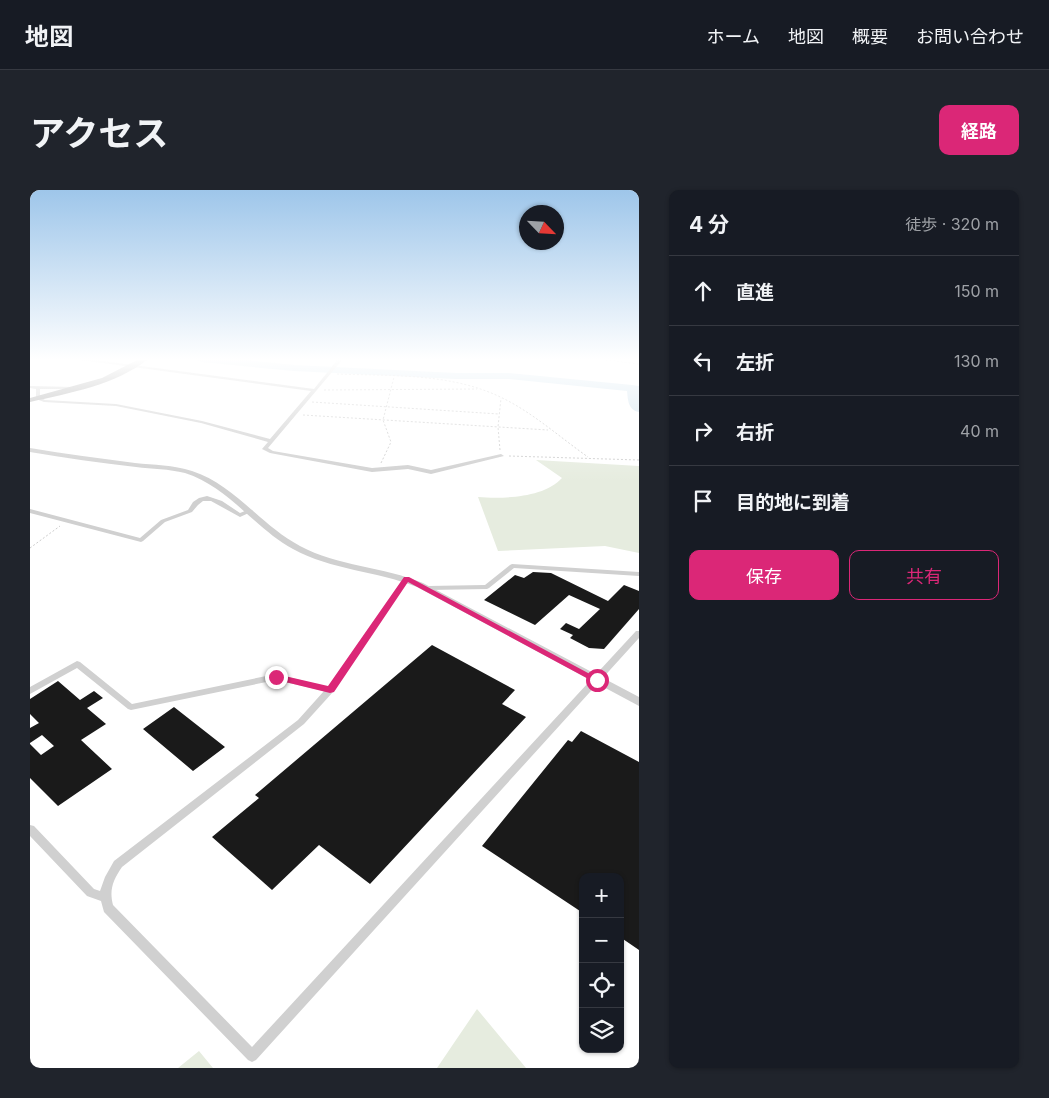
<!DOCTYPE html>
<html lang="ja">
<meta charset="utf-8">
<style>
body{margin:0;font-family:Inter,"Noto Sans JP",sans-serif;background:#20242c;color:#f1f3f6}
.controls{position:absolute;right:15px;bottom:15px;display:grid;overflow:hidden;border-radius:10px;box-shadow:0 1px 4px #0004}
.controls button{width:45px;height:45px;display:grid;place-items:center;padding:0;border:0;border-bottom:1px solid #363941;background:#171b24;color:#f1f3f6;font:25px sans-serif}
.compass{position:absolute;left:489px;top:15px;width:45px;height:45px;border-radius:50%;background:#171b24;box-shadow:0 1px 4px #0004;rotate:115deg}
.stop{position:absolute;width:15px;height:15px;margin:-11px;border:4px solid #db2777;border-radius:50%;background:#fff}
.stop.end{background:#db2777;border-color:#fff;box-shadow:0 1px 5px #0008}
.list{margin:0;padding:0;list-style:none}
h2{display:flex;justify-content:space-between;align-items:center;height:65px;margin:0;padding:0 20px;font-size:21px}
h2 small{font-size:16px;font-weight:400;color:#9ea1a6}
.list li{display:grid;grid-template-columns:32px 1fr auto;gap:15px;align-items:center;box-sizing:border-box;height:70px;padding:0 20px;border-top:1px solid #363941}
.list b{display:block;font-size:19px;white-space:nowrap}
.list em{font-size:16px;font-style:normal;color:#9ea1a6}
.actions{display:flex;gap:10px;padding:15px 20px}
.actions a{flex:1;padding:11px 0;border:1px solid #db2777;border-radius:10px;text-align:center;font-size:18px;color:#db2777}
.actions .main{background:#db2777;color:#fff}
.icon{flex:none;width:28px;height:28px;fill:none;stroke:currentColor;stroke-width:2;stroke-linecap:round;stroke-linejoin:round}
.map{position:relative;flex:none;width:609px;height:878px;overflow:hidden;border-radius:10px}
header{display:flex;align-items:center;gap:30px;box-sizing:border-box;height:70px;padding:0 25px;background:#171b24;border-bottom:1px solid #363941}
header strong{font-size:24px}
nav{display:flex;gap:28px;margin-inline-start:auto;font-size:18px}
.intro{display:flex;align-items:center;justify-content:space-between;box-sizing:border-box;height:120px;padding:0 30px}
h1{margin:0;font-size:35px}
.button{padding:12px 22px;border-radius:10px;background:#db2777;color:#fff;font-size:18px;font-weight:700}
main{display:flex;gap:30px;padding:0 30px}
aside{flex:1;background:#171b24;border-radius:10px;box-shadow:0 1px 4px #0004}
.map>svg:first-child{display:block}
</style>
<header>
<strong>地図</strong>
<nav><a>ホーム</a><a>地図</a><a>概要</a><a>お問い合わせ</a></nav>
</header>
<div class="intro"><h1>アクセス</h1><a class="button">経路</a></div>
<main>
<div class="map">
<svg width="609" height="878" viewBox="0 0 609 878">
<rect width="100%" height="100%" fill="#fff"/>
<path fill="#e6ecdf" d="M506,270L609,276V363L575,356L468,361L448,307C473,309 514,308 532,288Z
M447,819L496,878H407Z
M169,861L183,878H148Z"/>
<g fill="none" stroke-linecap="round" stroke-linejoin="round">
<path fill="#cfe2ee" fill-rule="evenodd" d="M166,169H207L264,175L426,183H479L602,195L609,196V222C598,220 598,210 597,201L479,189H426L264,181L171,172Z"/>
</g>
<path fill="#1a1a1a" d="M503,382L521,383L578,411L594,395L609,401V419L574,459L559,458L540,448L543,445L530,439L536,433L549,439L570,419L539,405L505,435L454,410L485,385L494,388Z
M402,455L485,500L472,514L496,527L340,694L289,655L242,700L182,647L229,608L225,605Z
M28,491L50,510L64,501L73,508L57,518L76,534L51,550L82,579L28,616L0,588V554L11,565L24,556L12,545L0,553V538L9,533L0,524V509Z
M144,517L195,557L163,581L113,539Z
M551,541L609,572V760L590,747V687H553V723L452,656L538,550L542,552Z"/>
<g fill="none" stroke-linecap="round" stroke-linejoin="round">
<path stroke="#cdcdcd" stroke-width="1" stroke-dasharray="2 2" stroke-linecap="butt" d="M571,169L609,174
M307,184C360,186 416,183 466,205C500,220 528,246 558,267
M294,200L447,199
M282,212L469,224
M273,225L518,240
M470,260L468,237L471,208
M479,266L609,270
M351,273L361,252L353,230L364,187
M0,358L30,336"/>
<path fill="#d0d0d0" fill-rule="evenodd" d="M43,169H58L284,199L308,169H313L238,258L243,261L342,278L378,275L401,280L471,264L474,266L401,284L378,279L342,282L240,263L232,259L238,252L171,233L86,216L14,212L6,209V199L0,198V196L43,197H45V199H10V207L15,210L86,214L172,231L240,249L281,201Z
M177,306L192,311L210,323L220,319L223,321L210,327L181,311H173L168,315L162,322L135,332L113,351L111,352L0,323V319L110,348L131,330L158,320L163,312L169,308Z
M482,374L609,382V386L484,378L459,398L457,399L398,400L394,398L398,396L455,395L480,375Z
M376,387L379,389L303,502L274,534L92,677C83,690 79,700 83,715L222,857L606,441H609V448L226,870L222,872L218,870L74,722L71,711L57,706L0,646V635L4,636L64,699L70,701L75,687L84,671L268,530L294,501L246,490L101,520L98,519L47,478L0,504V497L47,471L50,472L102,514L246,484L298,497L374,388Z"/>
<path fill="#d0d0d0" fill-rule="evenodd" d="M0,258C35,264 70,268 105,273C124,275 143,275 162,281C205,295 230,335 270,356C307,376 354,377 393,393L609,507V516L387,397C347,381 301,380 263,359C224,338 199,297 155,283C139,279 122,279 106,277C70,273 35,268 0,262Z"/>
<path fill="#a2a2a2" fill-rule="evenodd" d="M109,169H118C86,195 39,203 0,212V208L72,188Z"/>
</g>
<linearGradient id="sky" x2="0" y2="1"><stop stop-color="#9ec6ea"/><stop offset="0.58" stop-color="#fff"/><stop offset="1" stop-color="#fff" stop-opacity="0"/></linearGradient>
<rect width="609" height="292" fill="url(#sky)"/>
<path fill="#db2777" d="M374,387H379L571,490L567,493L564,492L378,392L304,502L300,503L243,489L242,487L246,484L298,496Z"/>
</svg>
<div class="controls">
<button>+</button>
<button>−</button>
<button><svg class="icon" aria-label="locate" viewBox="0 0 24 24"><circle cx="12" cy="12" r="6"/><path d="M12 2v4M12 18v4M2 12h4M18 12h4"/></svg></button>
<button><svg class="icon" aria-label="layers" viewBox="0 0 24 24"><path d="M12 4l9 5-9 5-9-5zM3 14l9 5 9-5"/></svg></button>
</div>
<svg class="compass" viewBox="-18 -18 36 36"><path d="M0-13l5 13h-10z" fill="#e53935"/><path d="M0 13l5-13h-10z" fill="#9ea1a6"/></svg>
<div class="stop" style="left:567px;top:490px"></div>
<div class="stop end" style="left:246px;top:487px"></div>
</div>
<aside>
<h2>4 分<small>徒歩 · 320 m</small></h2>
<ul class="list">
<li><svg class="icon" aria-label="ahead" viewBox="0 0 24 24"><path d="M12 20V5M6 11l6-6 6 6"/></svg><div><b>直進</b></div><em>150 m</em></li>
<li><svg class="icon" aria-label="left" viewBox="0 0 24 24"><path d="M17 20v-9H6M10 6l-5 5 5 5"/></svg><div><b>左折</b></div><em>130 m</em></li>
<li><svg class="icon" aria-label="right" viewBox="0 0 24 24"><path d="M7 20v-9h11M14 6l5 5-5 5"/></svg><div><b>右折</b></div><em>40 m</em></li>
<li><svg class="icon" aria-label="arrive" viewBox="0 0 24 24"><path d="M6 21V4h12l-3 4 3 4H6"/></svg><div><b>目的地に到着</b></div></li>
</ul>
<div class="actions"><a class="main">保存</a><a>共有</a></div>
</aside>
</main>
